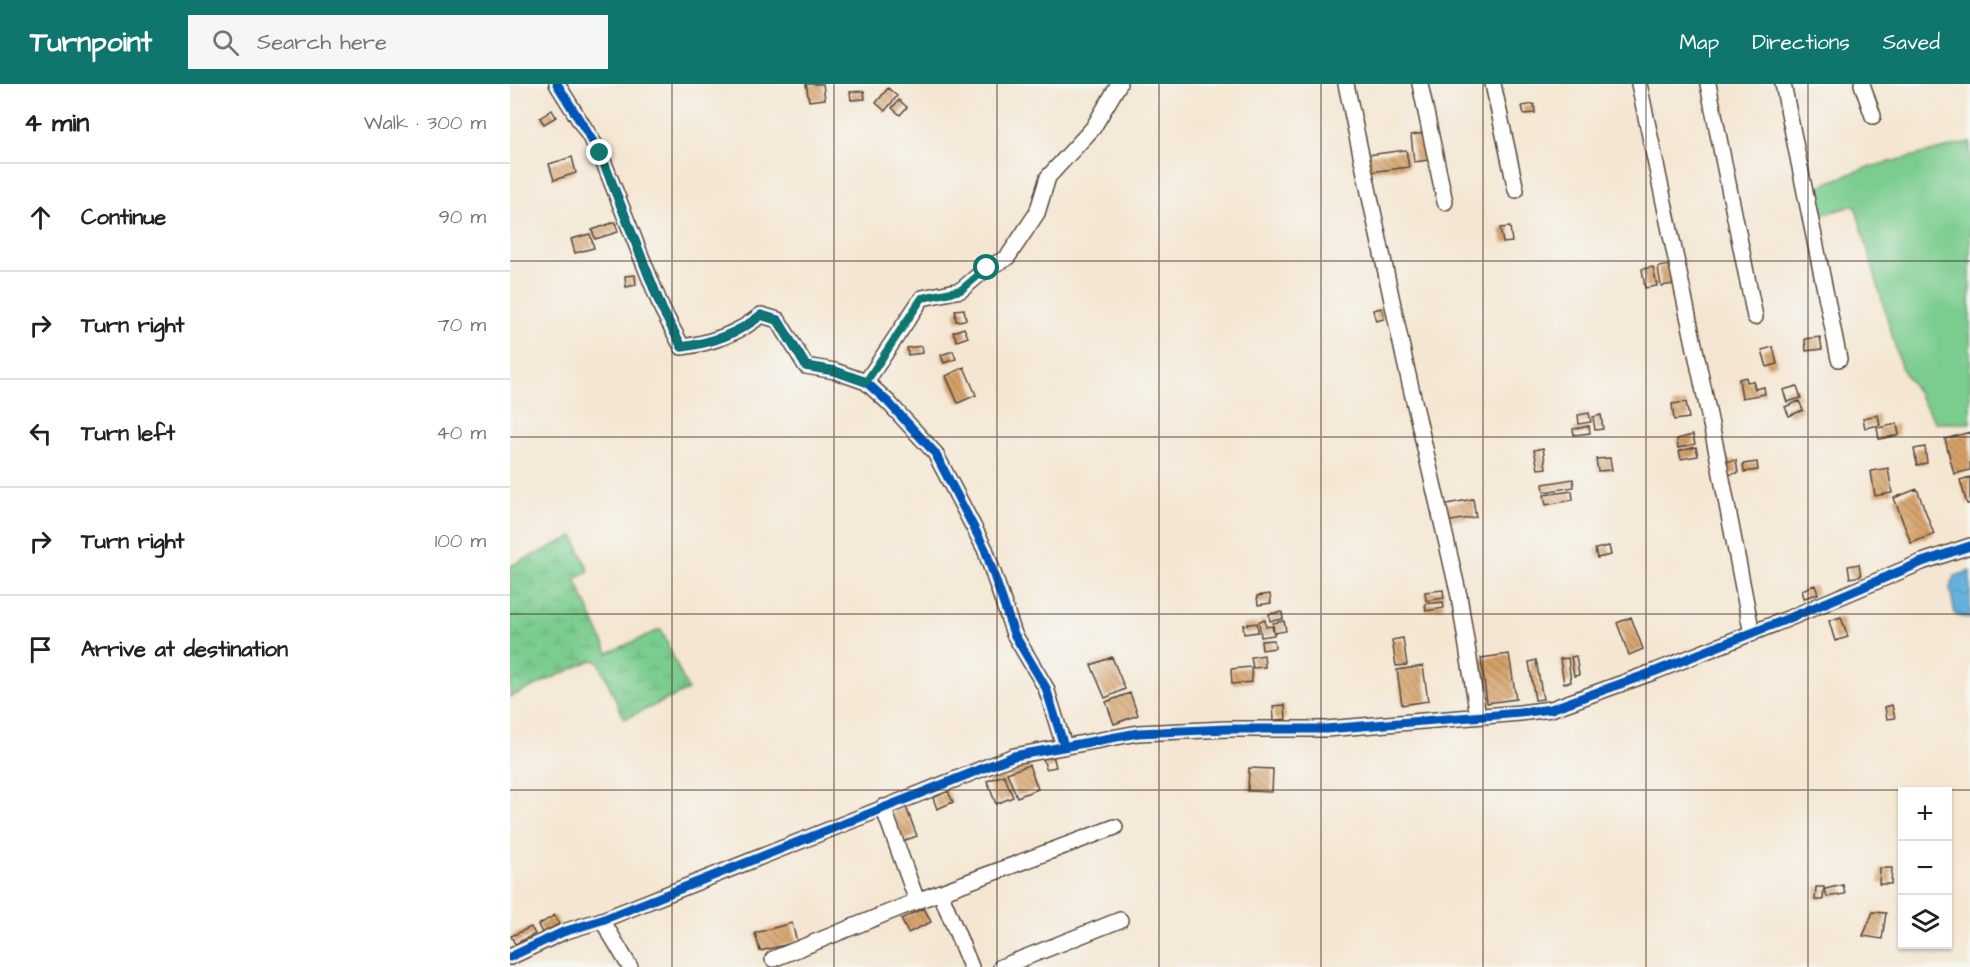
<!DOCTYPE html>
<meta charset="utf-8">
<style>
body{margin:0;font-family:"Architects Daughter",sans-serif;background:#f6f6f6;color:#202124}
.controls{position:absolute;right:18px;bottom:18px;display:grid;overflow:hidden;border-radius:0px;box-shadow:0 2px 4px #0004}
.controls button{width:54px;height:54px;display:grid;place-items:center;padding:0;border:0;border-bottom:2px solid #e0e0e0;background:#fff;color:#202124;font:30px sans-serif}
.stop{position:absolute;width:18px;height:18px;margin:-14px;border:4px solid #0f766e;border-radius:50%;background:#fff}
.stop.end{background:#0f766e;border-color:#fff;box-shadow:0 2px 6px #0008}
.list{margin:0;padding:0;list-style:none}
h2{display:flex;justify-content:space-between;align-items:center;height:78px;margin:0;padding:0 24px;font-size:26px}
h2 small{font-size:20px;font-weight:400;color:#757577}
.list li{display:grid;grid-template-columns:39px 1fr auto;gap:18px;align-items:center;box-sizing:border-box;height:108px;padding:0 24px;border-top:2px solid #e0e0e0}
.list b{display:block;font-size:22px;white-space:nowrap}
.list em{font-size:20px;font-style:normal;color:#757577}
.icon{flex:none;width:33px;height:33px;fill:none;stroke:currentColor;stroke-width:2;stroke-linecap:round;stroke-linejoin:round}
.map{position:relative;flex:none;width:1460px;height:883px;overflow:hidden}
header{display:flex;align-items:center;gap:36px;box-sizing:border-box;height:84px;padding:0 30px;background:#0f766e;color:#fff}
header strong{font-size:28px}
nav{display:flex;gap:33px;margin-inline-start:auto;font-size:21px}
.search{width:420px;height:54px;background:#f6f6f6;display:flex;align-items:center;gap:15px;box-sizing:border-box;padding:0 21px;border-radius:0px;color:#757577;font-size:22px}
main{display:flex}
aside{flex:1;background:#fff}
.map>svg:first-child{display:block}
</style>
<header>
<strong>Turnpoint</strong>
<div class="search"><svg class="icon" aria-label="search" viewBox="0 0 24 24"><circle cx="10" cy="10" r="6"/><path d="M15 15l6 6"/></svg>Search here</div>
<nav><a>Map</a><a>Directions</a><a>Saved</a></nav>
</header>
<main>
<aside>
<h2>4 min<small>Walk · 300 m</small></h2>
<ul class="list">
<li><svg class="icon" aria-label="ahead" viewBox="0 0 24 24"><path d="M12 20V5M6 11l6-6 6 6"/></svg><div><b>Continue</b></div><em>90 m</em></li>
<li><svg class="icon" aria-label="right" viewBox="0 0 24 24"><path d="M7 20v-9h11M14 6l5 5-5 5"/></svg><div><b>Turn right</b></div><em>70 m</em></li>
<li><svg class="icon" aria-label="left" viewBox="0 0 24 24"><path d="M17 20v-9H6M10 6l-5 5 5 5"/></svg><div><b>Turn left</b></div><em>40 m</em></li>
<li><svg class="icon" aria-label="right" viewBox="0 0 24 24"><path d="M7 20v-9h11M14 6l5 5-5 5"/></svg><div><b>Turn right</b></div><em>100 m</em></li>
<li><svg class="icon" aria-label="arrive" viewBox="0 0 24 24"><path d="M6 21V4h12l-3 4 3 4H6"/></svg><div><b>Arrive at destination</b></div></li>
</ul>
</aside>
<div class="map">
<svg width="1460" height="883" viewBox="0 0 1460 883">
<defs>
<pattern id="wetland-marsh" width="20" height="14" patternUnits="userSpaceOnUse" patternTransform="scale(1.5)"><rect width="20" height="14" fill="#7acc8f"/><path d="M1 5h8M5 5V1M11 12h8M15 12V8" fill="none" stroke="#6aaf7b"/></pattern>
<pattern id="water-ripples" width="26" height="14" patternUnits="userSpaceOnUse" patternTransform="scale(1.5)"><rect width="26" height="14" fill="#65b1de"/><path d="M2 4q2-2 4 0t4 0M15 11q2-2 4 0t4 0" fill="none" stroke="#5490b3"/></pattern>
<pattern id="building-back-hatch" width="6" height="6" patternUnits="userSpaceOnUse" patternTransform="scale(1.5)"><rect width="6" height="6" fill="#d6a167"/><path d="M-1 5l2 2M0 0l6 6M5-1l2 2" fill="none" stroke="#af8354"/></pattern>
</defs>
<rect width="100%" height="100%" fill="#f6f6f2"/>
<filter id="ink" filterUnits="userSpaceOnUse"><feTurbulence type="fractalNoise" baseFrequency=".0167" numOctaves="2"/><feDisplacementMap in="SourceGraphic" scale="12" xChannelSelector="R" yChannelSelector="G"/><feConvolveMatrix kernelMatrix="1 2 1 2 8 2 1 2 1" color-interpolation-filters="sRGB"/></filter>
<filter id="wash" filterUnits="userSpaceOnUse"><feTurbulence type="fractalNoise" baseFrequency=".008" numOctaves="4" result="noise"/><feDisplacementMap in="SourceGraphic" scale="24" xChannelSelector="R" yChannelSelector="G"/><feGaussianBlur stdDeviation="1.35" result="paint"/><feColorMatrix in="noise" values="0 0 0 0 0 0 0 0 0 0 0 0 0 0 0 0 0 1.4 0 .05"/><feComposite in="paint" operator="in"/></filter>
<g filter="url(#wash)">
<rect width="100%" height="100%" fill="#f4e6d2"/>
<path fill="url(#wetland-marsh)" stroke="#5a7b56" stroke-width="1.5" d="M64,452L79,488L65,495L98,569L151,545L178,606L114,635L89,578L82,576L0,613V482Z"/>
<path fill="#7acc8f" stroke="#5a7b56" stroke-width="1.5" d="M1460,58V339H1426L1391,283L1345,121L1311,131L1305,104L1352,85Z"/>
<path fill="url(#water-ripples)" stroke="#506e7e" stroke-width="1.5" d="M1460,487V535H1459L1445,531L1440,504L1445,492Z"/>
<g id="blocks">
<path fill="url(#building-back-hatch)" d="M296,0H313L315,15L299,17Z
M378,4L387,12L375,27L366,19Z
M354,7L355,15L341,16L340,8Z
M389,16L397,23L390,31L382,24Z
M1024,20L1025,29L1014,30L1012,22Z
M42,26L46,33L34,40L30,34Z
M915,49L918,76L904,78L901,51Z
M896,66L899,83L860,88L858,71Z
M62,73L66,89L44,96L39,80Z
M105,138L108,148L85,155L82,146Z
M1000,143L1002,158L993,159L990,144Z
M80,150L84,164L65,169L61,155Z
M1161,181L1164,200L1151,202L1148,183Z
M1143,183L1147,202L1135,204L1132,185Z
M125,191L126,201L116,203L115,192Z
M872,224L874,235L866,237L863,226Z
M454,225L456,236L446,237L445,226Z
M454,244L458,253L447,257L443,248Z
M1310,253L1312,265L1296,267L1295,255Z
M412,262L413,269L398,271L397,264Z
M1263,263L1267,280L1257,283L1252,266Z
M443,267L446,275L434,279L431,271Z
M454,283L466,311L448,319L436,292Z
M1236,293L1237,298L1243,297L1245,305L1254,303L1255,310L1232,314L1229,295Z
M1287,302L1291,314L1277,318L1273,306Z
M1289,317L1293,326L1279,332L1275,323Z
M1176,318L1179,334L1164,336L1162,320Z
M1079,329L1081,338L1069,340L1068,331Z
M1091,331L1093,345L1085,346L1083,333Z
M1368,331L1370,341L1355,344L1353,334Z
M1387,340L1389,351L1369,355L1367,344Z
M1079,342L1080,349L1064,351L1063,345Z
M1460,348V386L1444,390L1435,355Z
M1183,351L1185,360L1168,364L1167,355Z
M1186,363L1188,372L1171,375L1169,367Z
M1415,363L1417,379L1407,381L1404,365Z
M1033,364L1036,384L1028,385L1024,366Z
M1100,374L1102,386L1088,387L1086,375Z
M1226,376L1228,389L1216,391L1214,378Z
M1247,378L1248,386L1234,388L1233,380Z
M1378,384L1382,409L1365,412L1361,387Z
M1460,393V420H1457L1450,396Z
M1063,395L1064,403L1034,408L1033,400Z
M1407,405L1424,450L1401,459L1384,414Z
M1062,407L1063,416L1036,421L1034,411Z
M963,415L966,433L935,438L932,421Z
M1099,462L1101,471L1087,474L1085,465Z
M1349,480L1351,492L1340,494L1338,482Z
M1305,501L1308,510L1294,514L1292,506Z
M933,506L934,514L916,517L915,508Z
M760,510L761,519L748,521L747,512Z
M933,518L934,524L916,527L915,520Z
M772,528L773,535L760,537L759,530Z
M1121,533L1133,565L1119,571L1107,539Z
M1331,533L1338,553L1325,557L1319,537Z
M755,536L756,543L762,542L764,551L751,553L749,537Z
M774,537L776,547L764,549L763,539Z
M747,539L748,548L734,550L733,541Z
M893,554L897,581L886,582L882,556Z
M764,556L765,564L752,566L751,557Z
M999,570L1006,615L977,619L971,574Z
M754,571L755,583L743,584L741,573Z
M1066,572L1069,591L1064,592L1061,573Z
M602,573L615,605L595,614L581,581Z
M1058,574L1061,598L1054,599L1050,575Z
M1026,576L1033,615L1025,616L1019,578Z
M913,582L918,617L892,621L887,586Z
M741,583L742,598L722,600L721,585Z
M620,609L628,631L604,640L596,618Z
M775,621L776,635L764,636L763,622Z
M1382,621L1385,634L1377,635L1375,623Z
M543,671L546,683L536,685L533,674Z
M519,681L528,705L507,713L497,689Z
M739,684L763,685L762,708L738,707Z
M494,691L503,713L486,720L477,697Z
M438,707L443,718L427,725L423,714Z
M396,723L407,752L393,757L381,728Z
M1370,784H1382L1381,800H1369Z
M1333,801L1335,810L1317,813L1315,805Z
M1306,803H1314L1313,816H1305Z
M414,824L421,838L398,849L391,835Z
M1363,828L1376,829L1372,855L1353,852Z
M45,831L49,840L32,849L28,841Z
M282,839L287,858L250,867L245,849Z
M21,843L25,850L5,860L1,852Z"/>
</g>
</g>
<g filter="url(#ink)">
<use href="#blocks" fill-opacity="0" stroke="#574639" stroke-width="1.5"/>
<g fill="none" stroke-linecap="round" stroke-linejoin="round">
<g stroke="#574639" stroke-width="18">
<path id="minor" d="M47,0L90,69L152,225L172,263C201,259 228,250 251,231L268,236L296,282L325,287L356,298L378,318L425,369L475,465L504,550L536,604L554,662
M836,0L895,278L949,512L968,632
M910,0L935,118
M983,0L1006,106
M1129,0L1207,369L1242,550
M1198,0L1245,233
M1273,0L1329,275
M1352,0L1363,32
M356,298L412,214L451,206L477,184L497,174L527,129L538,93L583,44L609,0
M373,723L407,817L605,743
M430,808L461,883
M92,836L120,883
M0,873L53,848L92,836L504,672L628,649L717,645H816L1010,629L1041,625L1146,587L1282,533L1412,478L1460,462
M263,875L407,817
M491,883L610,836"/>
</g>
<use href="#minor" stroke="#fff" stroke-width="15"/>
<g stroke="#f6f6f2" stroke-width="13">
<path id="cycleway" d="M47,0L90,69L152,225L172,263C201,259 228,250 251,231L268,236L296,282L325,287L356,298L378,318L425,369L475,465L504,550L536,604L554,662
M0,873L53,848L92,836L504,672L628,649L717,645H816L1010,629L1041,625L1146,587L1282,533L1412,478L1460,462"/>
</g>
<use href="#cycleway" stroke="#0057b8" stroke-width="9"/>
</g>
</g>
<g fill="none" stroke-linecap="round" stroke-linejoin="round" filter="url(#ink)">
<path stroke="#0f766e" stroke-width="8" d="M90,69L152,225L172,263C201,259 228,250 251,231L268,237L296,282L325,287L356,298L412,214L451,206L477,184"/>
</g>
<path fill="none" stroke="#3b2a1e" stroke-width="1.5" stroke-opacity="0.55" d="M162,0V883M324,0V883M487,0V883M649,0V883M811,0V883M973,0V883M1136,0V883M1298,0V883M0,177H1460M0,353H1460M0,530H1460M0,706H1460"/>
</svg>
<div class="controls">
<button>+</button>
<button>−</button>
<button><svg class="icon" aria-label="layers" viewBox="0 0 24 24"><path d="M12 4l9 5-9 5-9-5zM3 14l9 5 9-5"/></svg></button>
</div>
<div class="stop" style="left:477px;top:184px"></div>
<div class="stop end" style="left:90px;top:69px"></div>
</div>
</main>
